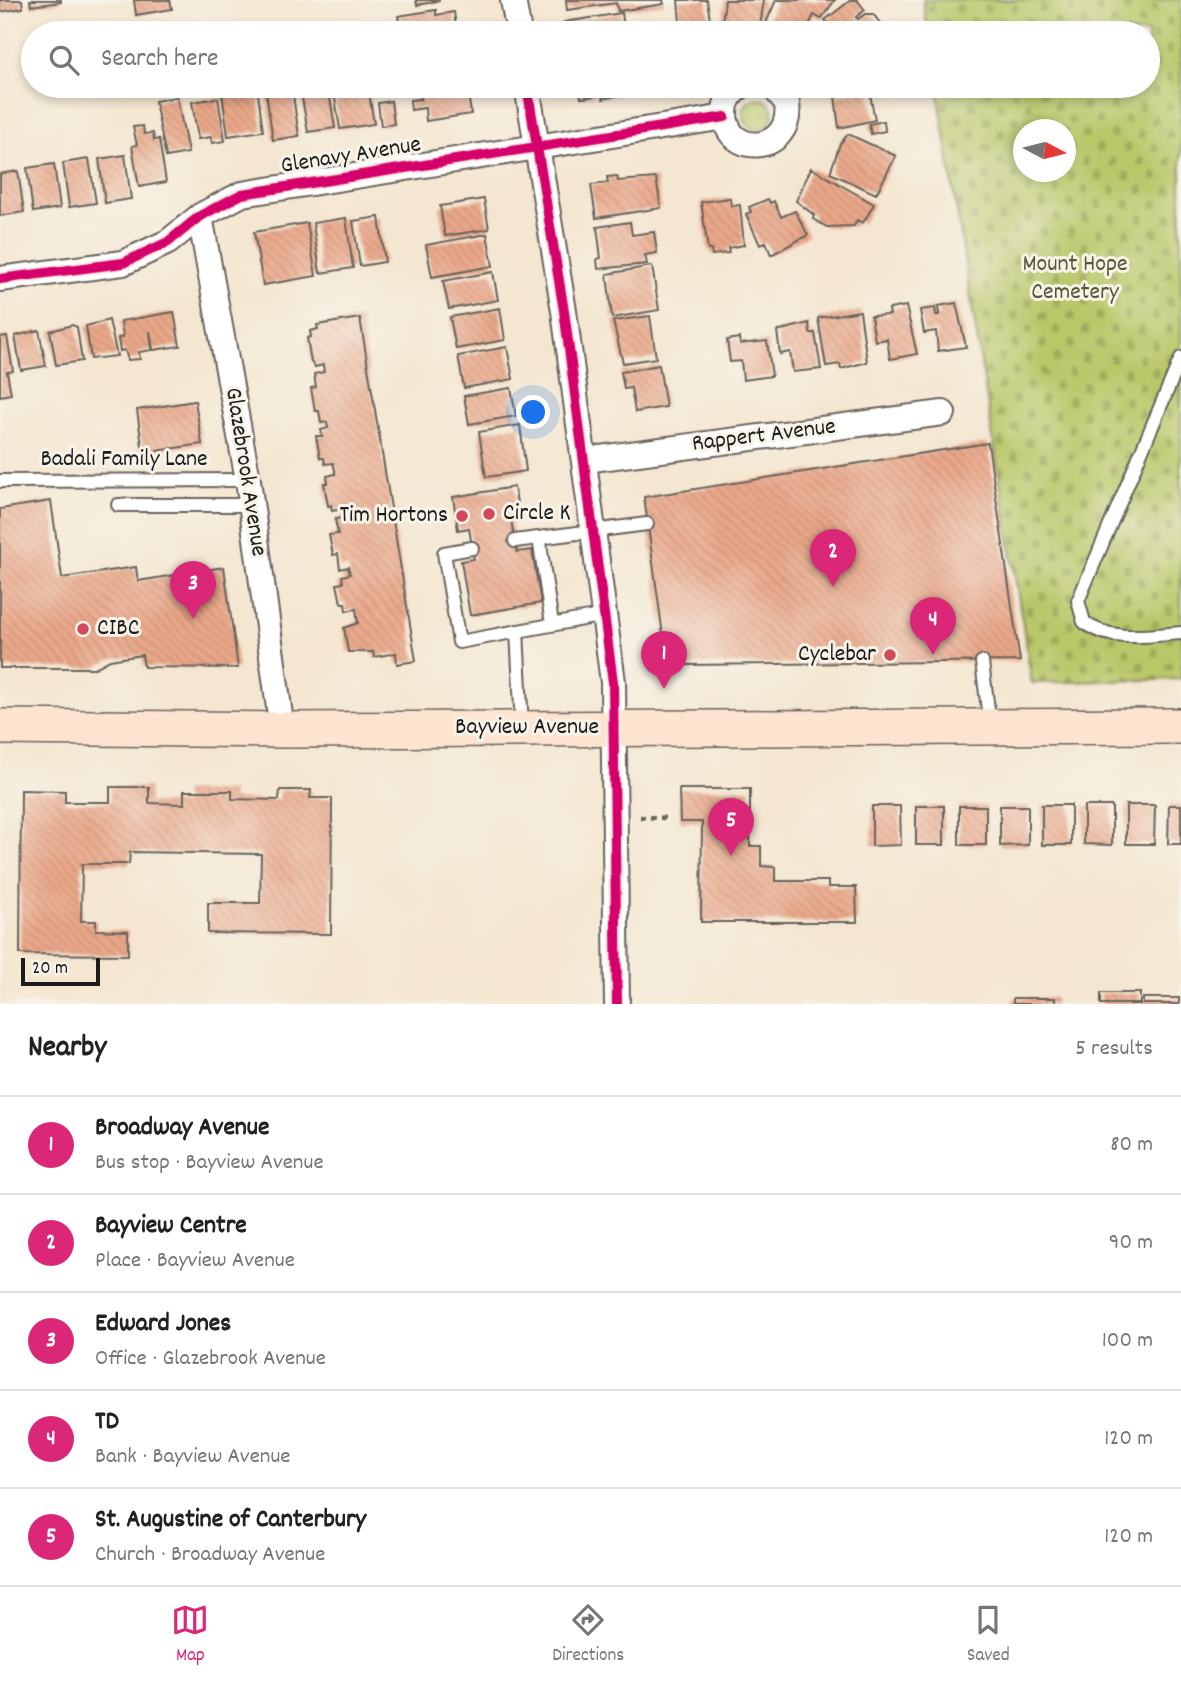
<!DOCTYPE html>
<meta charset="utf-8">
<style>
body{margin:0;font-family:Dekko,sans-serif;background:#f6f6f6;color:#222}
.compass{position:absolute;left:1013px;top:119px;width:63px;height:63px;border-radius:50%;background:#fff;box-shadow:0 4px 10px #0003;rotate:97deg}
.scale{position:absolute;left:21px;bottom:18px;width:79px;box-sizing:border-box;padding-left:7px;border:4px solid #1c1c1c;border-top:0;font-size:19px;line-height:24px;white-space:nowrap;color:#1c1c1c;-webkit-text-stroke:5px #f7f3e8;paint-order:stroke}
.you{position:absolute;left:534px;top:413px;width:24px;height:24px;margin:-18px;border:5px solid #fff;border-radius:50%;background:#1a73e8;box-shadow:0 0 0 10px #1a73e833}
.badge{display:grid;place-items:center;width:46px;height:46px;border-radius:50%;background:#db2777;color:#fff;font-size:23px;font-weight:700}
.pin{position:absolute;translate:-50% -58px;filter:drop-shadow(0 2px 4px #0008)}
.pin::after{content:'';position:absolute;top:37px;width:24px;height:21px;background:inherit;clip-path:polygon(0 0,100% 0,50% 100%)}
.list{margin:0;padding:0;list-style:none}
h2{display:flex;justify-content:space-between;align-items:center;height:91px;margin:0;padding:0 28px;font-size:30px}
h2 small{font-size:23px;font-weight:400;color:#767676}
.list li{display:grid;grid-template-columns:46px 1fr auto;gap:21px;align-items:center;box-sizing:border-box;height:98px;padding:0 28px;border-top:2px solid #e0e0e0}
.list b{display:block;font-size:26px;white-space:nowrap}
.list p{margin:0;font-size:23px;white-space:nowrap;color:#767676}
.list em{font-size:23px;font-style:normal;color:#767676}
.icon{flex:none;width:38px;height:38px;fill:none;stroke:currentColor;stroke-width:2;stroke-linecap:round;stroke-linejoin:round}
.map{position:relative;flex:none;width:1181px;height:1004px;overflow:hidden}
.search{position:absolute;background:#fff;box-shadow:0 4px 10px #0003;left:21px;right:21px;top:21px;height:77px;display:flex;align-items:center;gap:18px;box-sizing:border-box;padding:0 24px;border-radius:38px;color:#767676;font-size:26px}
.sheet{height:581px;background:#fff}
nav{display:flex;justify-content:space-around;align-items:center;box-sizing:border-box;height:98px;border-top:2px solid #e0e0e0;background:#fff;font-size:19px;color:#767676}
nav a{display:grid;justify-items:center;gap:4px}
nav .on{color:#db2777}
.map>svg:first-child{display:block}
</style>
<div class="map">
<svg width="1181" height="1004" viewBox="0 0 1181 1004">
<defs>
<pattern id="grass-tufts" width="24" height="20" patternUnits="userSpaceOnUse" patternTransform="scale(1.75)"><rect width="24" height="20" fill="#b9c769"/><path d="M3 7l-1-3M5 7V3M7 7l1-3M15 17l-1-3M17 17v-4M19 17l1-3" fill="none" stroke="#9eaa5a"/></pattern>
<pattern id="cemetery-stones" width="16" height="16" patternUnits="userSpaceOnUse" patternTransform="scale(1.75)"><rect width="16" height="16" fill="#b9c769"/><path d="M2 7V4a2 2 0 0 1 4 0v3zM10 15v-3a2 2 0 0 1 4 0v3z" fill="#9eaa5a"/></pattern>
<pattern id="building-back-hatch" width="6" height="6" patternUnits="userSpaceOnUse" patternTransform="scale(1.75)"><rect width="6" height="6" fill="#eaa789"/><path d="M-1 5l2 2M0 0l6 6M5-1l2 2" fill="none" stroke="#c88f76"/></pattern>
</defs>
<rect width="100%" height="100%" fill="#f7f3e8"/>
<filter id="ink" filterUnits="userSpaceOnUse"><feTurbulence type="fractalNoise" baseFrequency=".0143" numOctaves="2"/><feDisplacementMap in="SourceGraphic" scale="14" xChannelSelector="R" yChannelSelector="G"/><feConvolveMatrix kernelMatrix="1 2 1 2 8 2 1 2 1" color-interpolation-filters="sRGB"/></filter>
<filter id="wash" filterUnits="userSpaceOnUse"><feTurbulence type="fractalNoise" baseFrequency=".00686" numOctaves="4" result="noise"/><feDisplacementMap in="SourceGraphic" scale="28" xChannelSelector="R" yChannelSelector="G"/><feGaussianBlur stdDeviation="1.57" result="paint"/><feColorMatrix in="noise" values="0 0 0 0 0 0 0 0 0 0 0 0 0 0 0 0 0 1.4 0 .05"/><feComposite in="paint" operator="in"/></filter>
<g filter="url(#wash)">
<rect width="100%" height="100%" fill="#f4e6d0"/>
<path fill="url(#grass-tufts)" stroke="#6a7242" stroke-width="2" d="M743 114a15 15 0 1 1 30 0a15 15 0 1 1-30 0Z"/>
<path fill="url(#cemetery-stones)" stroke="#6a7242" stroke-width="2" fill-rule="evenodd" d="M923,0H1181V679L1032,683L937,86H1148V33H928ZM1024,130H1066V172H1024Z"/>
<g id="blocks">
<path fill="url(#building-back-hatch)" d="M0,0H22L23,8L0,12Z
M30,0H61V2L31,6Z
M134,0H170L172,9L136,15Z
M416,0H439V1L417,5Z
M566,0H663L664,4L618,11L616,3L567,10Z
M678,0H707L712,33H681Z
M725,0H764L760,26L736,22L735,33L721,32Z
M776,0H835L821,19L814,15L805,33L786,27L784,31L766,23Z
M851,0H857L865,10L856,17L858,19L865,14H873L880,23L879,31L831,33L834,31L825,20Z
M436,10V15L454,12L457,33H401L398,16Z
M622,13L625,33H566L564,22Z
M221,86H257L263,131L228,136Z
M300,86H328L335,128L308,132Z
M333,86H368L374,124L340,129Z
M440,86H467L471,114L426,121L425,108L411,110L410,100L421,99L420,89Z
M579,86H639L640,90L603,99L602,95L581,98Z
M292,88L299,136L273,140L266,92Z
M869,89L875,120L839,128L835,96Z
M177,97L188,153L166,157L155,101Z
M218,98L225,141L212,143L211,137L198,139L192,102Z
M391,101L394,124L381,126L378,103Z
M884,121L885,131L871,134L869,124Z
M143,126L144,134L153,133L154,140L159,139L166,182L139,187L132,146L137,145L133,127Z
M848,134L896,156L876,194L830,173L840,144Z
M125,155L131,199L105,203L99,159Z
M89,159L96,203L69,207L63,163Z
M54,164L60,208L33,212L27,168Z
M811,168L874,204L863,223L857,220L854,226L827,227L813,219L814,215L796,201Z
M18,171L24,212L0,216V174Z
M617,176L618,181L656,178L661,208L596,218L591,185L608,183L607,177Z
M730,198L731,206L740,205L744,245L728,248L729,253L712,255L711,250H708L701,202Z
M484,199L489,229L445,236L440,206Z
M768,199L770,203L774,201L781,217L795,211L808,235L771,255L766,242L760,245L746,214L751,212L749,207Z
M379,217L385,262L360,266L353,221Z
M346,218L353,268L320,273L313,223Z
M630,222L632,235L654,232L657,253L645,255L647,264L598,269L597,259L601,258L597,227Z
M307,223L316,276L263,285L254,232Z
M487,234L493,266L432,277L426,245Z
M652,266L659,310L612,318L607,274Z
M493,272L498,300L449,309L443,281Z
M956,303L966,347L938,351L936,331L924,333L920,310L935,308L936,315H939L938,306Z
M906,306L917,354L890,359L887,339L875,341L871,316L890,315L889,309Z
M500,308L505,340L456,349L450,317Z
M860,311L867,362L841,369L840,364L826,366L818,318Z
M174,312L180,346L153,350L150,331L152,350L139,352L140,359L128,360L125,350L120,351L118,338L123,337L121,321Z
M650,316L656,358L623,363L613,321Z
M360,318L416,661L397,664L396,653L374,657L373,652H348L344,628L358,623L356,609L346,611L345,603H341L337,584L343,583L342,576L350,574L348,567L340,569L338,554L333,555L329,535L338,534L335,519L343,518L342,509L332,511L331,505L328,506L324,483H328L327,476L335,474V470L333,463L325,464L324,458H320L316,436H322L321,430L328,428L327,422L321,423L319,411H315L311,388L316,387L314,374L324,372L323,365L315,367L311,362L307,338L311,337L310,331L318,329L317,325Z
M109,320L117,356L91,359L86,326Z
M809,323L810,333H815L821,369L793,372L790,352L780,354L777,331Z
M72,325L77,327L82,361L56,365L50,331Z
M39,330L46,366L21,370L15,336Z
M7,336L13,371L7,372L11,394L0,396V337Z
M739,338L740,344L767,341L772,376L743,380L741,361L730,362L727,340Z
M507,347L513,379L464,388L458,356Z
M659,365L666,407L635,412L631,388L624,389L621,372Z
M511,388L516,416L469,424L464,396Z
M195,401L202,444L143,453L137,410Z
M520,425L526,471L486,477L479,432Z
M988,443L1020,661L687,665L670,658L665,650L644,497Z
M514,487L520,518L511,520L517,552L532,550L541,603L470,615L461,561L474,559L469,528L458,530L453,497Z
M51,501L62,578L136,567L138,581L224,567L238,668L144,667L142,655L110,660L95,668H0V509Z
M110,787H149V803L184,804V791H232V799L279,800L280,790H311L310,798H332L331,934L208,933V903H260L261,854L130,852L129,864H82L81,921H96V930L128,931V955L20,954L21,790L65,791V802H110Z
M679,789H750V846H761V866L775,867V881H828V887H856L857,922H701L702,822H680Z
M1042,805H1071V845H1042Z
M1126,805H1155L1154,844H1126Z
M1169,805H1181V844H1168Z
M872,806H900L901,845L872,846Z
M916,806H944V845H916Z
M959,806H986V845H959Z
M1000,806H1028V845L1000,846Z
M1084,806H1112V845L1084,844Z
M1101,993H1140V1004H1101Z
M1013,998H1055V1004H1013Z
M1143,998H1179V1004H1143Z"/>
</g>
</g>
<g filter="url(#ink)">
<use href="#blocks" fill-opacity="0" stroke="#68635b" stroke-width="2"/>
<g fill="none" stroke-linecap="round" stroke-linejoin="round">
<g stroke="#68635b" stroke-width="16">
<path id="service" d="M1181,358L1078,601L1084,622C1109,643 1151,635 1181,633
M0,481L248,480
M118,505H252
M539,538L552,624
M515,541L647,524
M472,548L444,553L459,642L605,615
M517,631L522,728
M982,662L990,726"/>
</g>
<g stroke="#68635b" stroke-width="28">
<path id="minor" d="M513,0L519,33
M527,86L564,311L613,682L617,1004
M741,86C731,92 725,101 725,113C725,158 794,155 787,103L773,86
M200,216L248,480L282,730
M0,279L123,263L168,242L200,216L242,194L725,117
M585,460L943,413"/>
</g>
<g stroke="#68635b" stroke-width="38">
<path id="secondary" d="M0,727L282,730L1181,726"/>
</g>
<path stroke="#68635b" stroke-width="4.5" stroke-dasharray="5 5" stroke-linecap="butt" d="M640,817L667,818"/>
<use href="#service" stroke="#fff" stroke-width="12"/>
<use href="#minor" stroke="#fff" stroke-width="24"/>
<use href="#secondary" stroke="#fde4d0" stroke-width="35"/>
<g stroke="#f7f3e8" stroke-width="15">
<path id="cycleway" d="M527,86L564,311L613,682L617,1004
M0,279L123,263L168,242L200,216L242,194L725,117"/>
</g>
<use href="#cycleway" stroke="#d6006c" stroke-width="10"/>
</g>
</g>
<g fill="#d1495b" stroke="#f7f3e8" stroke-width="2.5">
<circle cx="489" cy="514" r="7"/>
<circle cx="462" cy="516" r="7"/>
<circle cx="83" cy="629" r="7"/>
<circle cx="890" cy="655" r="7"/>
</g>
<g text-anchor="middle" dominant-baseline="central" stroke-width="6" stroke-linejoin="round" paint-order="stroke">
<g font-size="24" fill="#1c1c1c" stroke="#f7f3e8">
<text transform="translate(351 156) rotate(-9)">Glenavy Avenue</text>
<text transform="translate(764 436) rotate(-7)">Rappert Avenue</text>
<text x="124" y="460">Badali Family Lane</text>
<text transform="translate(245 472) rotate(81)">Glazebrook Avenue</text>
<text x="527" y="728">Bayview Avenue</text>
</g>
<g font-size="24" fill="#535837" stroke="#f7f3e8">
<text x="1075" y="265">Mount Hope<tspan x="1075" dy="28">Cemetery</tspan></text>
</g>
<g font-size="24" fill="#1c1c1c" stroke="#f7f3e8" text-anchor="start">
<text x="503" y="514">Circle K</text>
<text x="448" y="516" text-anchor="end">Tim Hortons</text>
<text x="97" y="629">CIBC</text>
<text x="876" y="655" text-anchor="end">Cyclebar</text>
</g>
</g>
</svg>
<svg class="compass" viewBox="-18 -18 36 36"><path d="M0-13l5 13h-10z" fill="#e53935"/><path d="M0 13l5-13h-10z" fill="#767676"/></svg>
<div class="scale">20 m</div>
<div class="you"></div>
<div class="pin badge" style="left:664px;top:689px">1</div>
<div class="pin badge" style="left:833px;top:587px">2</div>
<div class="pin badge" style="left:193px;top:619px">3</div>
<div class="pin badge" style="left:933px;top:655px">4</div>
<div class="pin badge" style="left:731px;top:856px">5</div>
<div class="search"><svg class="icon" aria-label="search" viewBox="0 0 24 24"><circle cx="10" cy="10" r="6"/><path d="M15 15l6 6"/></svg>Search here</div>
</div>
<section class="sheet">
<h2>Nearby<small>5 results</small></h2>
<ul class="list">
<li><span class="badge">1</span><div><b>Broadway Avenue</b><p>Bus stop · Bayview Avenue</p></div><em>80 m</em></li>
<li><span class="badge">2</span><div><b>Bayview Centre</b><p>Place · Bayview Avenue</p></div><em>90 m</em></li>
<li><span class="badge">3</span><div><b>Edward Jones</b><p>Office · Glazebrook Avenue</p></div><em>100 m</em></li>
<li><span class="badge">4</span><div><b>TD</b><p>Bank · Bayview Avenue</p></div><em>120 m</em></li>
<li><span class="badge">5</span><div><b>St. Augustine of Canterbury</b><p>Church · Broadway Avenue</p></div><em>120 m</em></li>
</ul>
</section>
<nav>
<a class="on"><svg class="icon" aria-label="map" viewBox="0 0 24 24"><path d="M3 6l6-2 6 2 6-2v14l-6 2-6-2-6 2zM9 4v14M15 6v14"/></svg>Map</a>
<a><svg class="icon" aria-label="directions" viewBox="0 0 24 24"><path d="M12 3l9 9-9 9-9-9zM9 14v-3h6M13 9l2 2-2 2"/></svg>Directions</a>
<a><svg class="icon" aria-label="saved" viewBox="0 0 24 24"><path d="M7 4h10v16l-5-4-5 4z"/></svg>Saved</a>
</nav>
